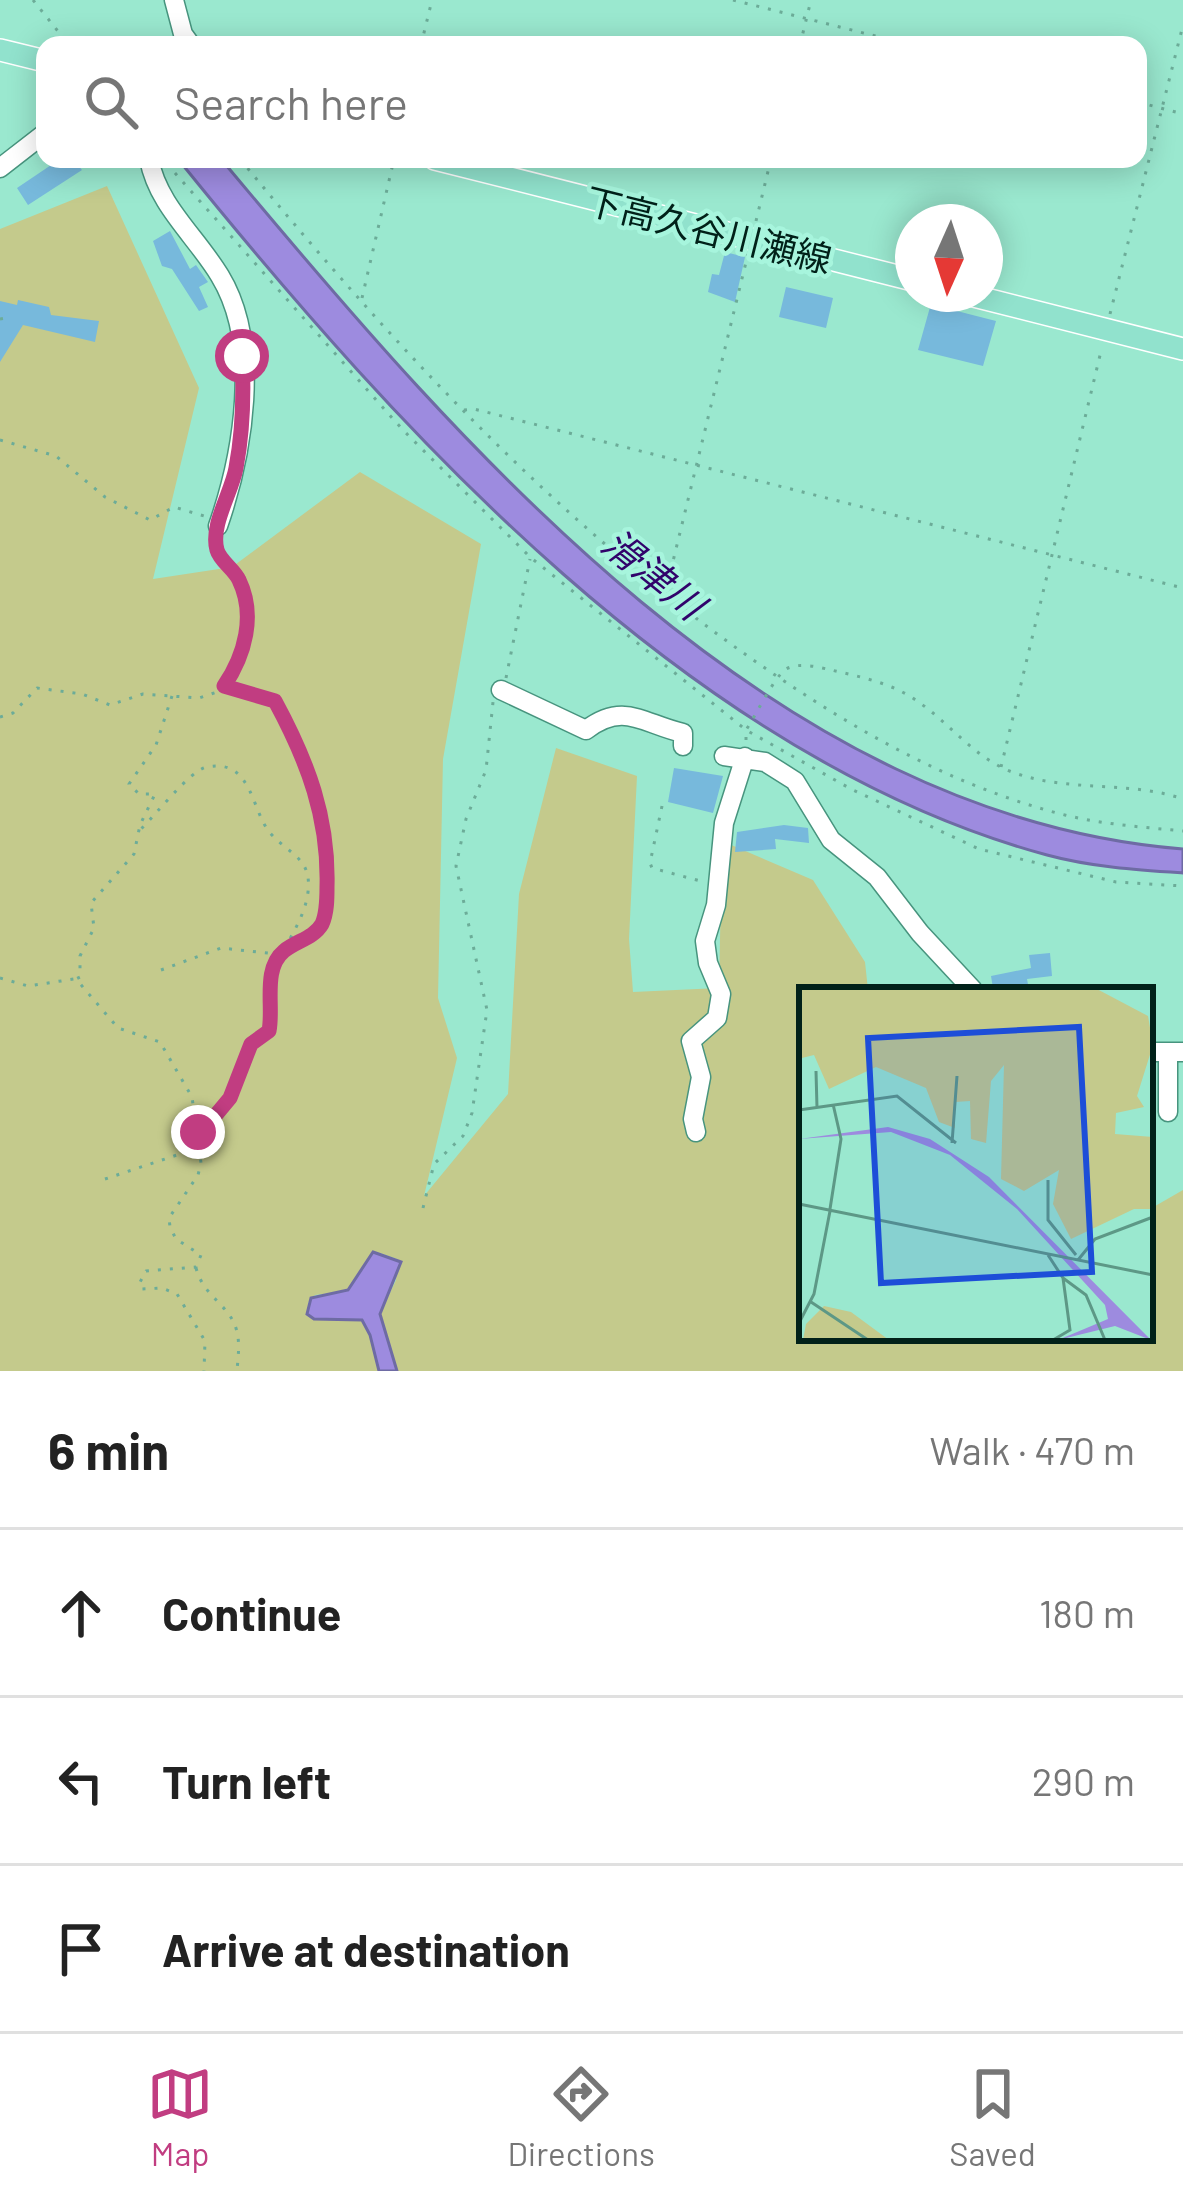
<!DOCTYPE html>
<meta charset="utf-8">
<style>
body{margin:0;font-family:Barlow,"Noto Sans JP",sans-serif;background:#f2f2f2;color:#222}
.compass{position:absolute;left:895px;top:204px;width:108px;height:108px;border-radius:50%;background:#fff;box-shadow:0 6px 30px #0003;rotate:183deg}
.stop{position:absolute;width:36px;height:36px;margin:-27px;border:9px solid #c13d81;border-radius:50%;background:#fff}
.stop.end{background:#c13d81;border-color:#fff;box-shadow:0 3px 12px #0008}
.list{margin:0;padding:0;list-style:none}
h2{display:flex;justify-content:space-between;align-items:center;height:156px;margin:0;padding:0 48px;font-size:51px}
h2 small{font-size:39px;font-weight:400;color:#767676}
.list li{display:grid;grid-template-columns:78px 1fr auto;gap:36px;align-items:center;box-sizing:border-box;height:168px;padding:0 48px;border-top:3px solid #e0e0e0}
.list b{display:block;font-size:45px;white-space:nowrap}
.list em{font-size:39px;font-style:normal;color:#767676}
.icon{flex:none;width:66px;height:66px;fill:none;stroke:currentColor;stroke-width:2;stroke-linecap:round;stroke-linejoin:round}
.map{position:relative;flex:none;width:1183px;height:1371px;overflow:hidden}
.search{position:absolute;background:#fff;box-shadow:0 6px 30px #0003;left:36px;right:36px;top:36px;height:132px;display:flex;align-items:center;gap:30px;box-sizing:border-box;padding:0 42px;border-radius:24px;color:#767676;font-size:45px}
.sheet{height:660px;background:#fff}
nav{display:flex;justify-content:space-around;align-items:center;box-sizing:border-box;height:168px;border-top:3px solid #e0e0e0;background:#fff;font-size:33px;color:#767676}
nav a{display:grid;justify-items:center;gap:6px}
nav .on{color:#c13d81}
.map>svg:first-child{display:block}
</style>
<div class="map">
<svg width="1183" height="1371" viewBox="0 0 1183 1371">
<rect width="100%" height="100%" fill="#9ae8cf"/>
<path fill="#c4ca8c" d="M107,186L199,388L153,579L232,567L360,472L481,544L443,759L438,998L457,1058L424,1196L508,1094L519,894L556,748L637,776L629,939L633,992L719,988L722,841L813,880L865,962L868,990H802V1338H1150V1209L1183,1190V1371H397L380,1314L396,1280L397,1259L380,1253L348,1291L315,1295L308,1303L319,1319L347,1316L362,1320L370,1335L379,1371H0V229Z"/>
<path fill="#9d8bdf" stroke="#6e6ba4" stroke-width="3" d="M178,159H221C467,454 776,816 1183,849V873C1138,870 1091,867 1047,855C695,760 400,434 178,159Z
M373,1252L401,1262L380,1314L397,1371H379L370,1335L362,1320L314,1319L307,1314L311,1298L348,1290Z"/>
<path fill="#77b9dc" d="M60,159H73L82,170L28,205L17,188Z
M170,231L190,269L196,265L208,282L199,287L208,307L199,311L172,269L162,266L153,241Z
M725,252L745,257L735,302L708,292L712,274L719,275Z
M786,287L833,298L826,328L779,317Z
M18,300L49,307L51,315L99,321L95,342L23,325L0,362V301L17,305Z
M932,300L951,305L949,309L996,321L983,366L918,350Z
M674,768L723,776L713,813L668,802Z
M784,825L808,828L809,843L775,839L776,849L735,852L737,832Z
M1050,953L1052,976L1027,979L1029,990L993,988L991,976L1031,968L1029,955Z"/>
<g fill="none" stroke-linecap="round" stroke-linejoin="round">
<g stroke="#47947e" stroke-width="21">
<path id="minor" d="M174,0L183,34L191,45
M149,159C158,206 196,236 220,276C262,345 243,454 218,526
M0,168L45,133
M501,690L586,730C624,701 643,724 683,733V746
M724,756L765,762L795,781L831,840L877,877L920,933L973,990
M1150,1052H1183
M1168,1052V1112
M696,1132L693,1119L701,1077L691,1041L717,1018L721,994L708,963L705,941L716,905L724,823L745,757"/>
</g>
<g stroke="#fff" stroke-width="24">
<path id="major" d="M0,50L45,61
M435,159L913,280
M966,294L1183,349"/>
</g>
<path stroke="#6cac98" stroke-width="3" stroke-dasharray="3 9" stroke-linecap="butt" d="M33,0L69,45
M733,0L911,45
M421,45L432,0
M800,45L811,0
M1138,102L1183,114
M240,159C400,354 571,538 781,679C867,737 956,786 1057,813C1098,824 1141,827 1183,831
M167,164L402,429L530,557L746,730L851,789L979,849L1116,882L1183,886
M756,221L771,159
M362,298L394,159
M1110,314L1183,25
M0,319L6,318
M464,410L474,409L1183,588
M0,440L56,456L105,497L150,520L174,507L204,516
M665,594L748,254
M506,678L530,559
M226,686L275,701L302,751L314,783L315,808L328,836L324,918L320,928L286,950
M172,696L156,745L129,784L139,794H155L140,825L134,854L91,903L94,928L80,956V977L76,979L118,1028L160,1042L192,1097L201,1163L198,1175L169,1218L170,1227L176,1239L201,1255L196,1267L146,1271L139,1284L142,1289L162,1288L177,1294L205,1341L204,1371
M0,717L13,713L37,688L82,694L110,705L143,694L199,698L217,692L242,656L248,619L241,584L217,549V542
M746,740V730C755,717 774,677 786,669C799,662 818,667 831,670C861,677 892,683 917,701C950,723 973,757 1012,772C1068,793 1129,780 1183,799
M1001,767L1102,347
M662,806L650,863L652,868L704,882
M161,970L221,948L277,954
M0,978L28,986L74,979
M105,1179L201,1147L215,1116L230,1098L251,1044L269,1031C273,1013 267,995 272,977C281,947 304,924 308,892C312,858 290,855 271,834C251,812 253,758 207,767C190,770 155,816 140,830
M423,1208L434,1164L463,1136L472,1113L487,1010L456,866L466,819L486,770L493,702
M196,1268C204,1298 231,1305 237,1332C240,1344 238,1358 237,1371"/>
<use href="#minor" stroke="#fff" stroke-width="18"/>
<use href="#major" stroke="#91e2cd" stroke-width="21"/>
</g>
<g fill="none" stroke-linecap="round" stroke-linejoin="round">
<path stroke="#c13d81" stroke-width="15" d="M198,1132L197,1148L207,1139L215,1116L230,1098L251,1044L269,1031C274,1007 262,969 284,951C296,941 314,938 322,924C327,913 327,899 327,887C329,818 308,762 275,701L224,686C245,655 256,615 239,580C234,569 220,561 217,550C210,525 232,492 236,468C243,431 244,394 242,356"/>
</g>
<g text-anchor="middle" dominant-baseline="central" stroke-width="9" stroke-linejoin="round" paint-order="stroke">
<g font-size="36" fill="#012119" stroke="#a7f5dd">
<text transform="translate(709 229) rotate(14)">下高久谷川瀬線</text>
</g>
<g font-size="39" font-style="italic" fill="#31036b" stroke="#a7f5dd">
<text transform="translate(654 573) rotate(39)">滑津川</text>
</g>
</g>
<g transform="translate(799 987)">
<rect width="354" height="354" fill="#9ae8cf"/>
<path d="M0,1H296L349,29L354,58L338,109L345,120L317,126L316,147L354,150V222H335L272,252L254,217L260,183L225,204L202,192L205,78L192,94L187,156L172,152L171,114L156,115V141L140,135L127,101L77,80L30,102L15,68L3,71L0,114ZM25,319L52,325L90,353H4L7,337Z" fill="#c4ca8c"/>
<path d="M89,140L131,152L190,190L352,353L316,339L259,353L309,332L306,318L218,222L151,168L92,145L0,152Z" fill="#9d8bdf"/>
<path fill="none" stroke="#5d9886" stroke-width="3" d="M17,84L18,121M0,123L98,109L157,156M153,156L158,89M249,193V233L277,268M0,217L354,288M31,222L42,152L34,117M249,268L264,291L271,343L254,353M279,273L296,252L354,230M264,291L287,308L306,353M12,315L69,353M0,336L15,307L31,224"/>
<path fill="#1d4ed8" fill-opacity="0.15" stroke="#1d4ed8" stroke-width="6" d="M280,40L293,285L82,296L69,51Z"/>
<rect width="354" height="354" fill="none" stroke="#012119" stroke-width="6"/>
</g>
</svg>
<svg class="compass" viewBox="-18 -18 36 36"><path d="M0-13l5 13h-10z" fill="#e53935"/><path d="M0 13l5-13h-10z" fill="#767676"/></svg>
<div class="stop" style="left:242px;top:356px"></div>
<div class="stop end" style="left:198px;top:1132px"></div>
<div class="search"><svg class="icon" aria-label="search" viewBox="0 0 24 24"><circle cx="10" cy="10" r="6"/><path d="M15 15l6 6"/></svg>Search here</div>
</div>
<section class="sheet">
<h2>6 min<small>Walk · 470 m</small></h2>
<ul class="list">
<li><svg class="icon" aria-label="ahead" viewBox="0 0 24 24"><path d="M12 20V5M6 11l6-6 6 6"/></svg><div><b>Continue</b></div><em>180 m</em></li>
<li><svg class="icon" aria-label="left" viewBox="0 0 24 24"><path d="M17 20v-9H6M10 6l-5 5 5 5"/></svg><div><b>Turn left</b></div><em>290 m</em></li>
<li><svg class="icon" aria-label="arrive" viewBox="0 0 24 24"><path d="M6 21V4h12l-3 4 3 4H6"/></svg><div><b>Arrive at destination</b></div></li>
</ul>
</section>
<nav>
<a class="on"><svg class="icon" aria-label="map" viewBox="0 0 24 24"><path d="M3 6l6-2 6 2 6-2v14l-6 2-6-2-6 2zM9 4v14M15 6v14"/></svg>Map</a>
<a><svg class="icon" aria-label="directions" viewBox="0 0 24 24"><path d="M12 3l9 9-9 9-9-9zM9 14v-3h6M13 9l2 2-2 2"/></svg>Directions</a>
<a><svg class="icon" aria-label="saved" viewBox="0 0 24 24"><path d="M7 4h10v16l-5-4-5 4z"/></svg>Saved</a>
</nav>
